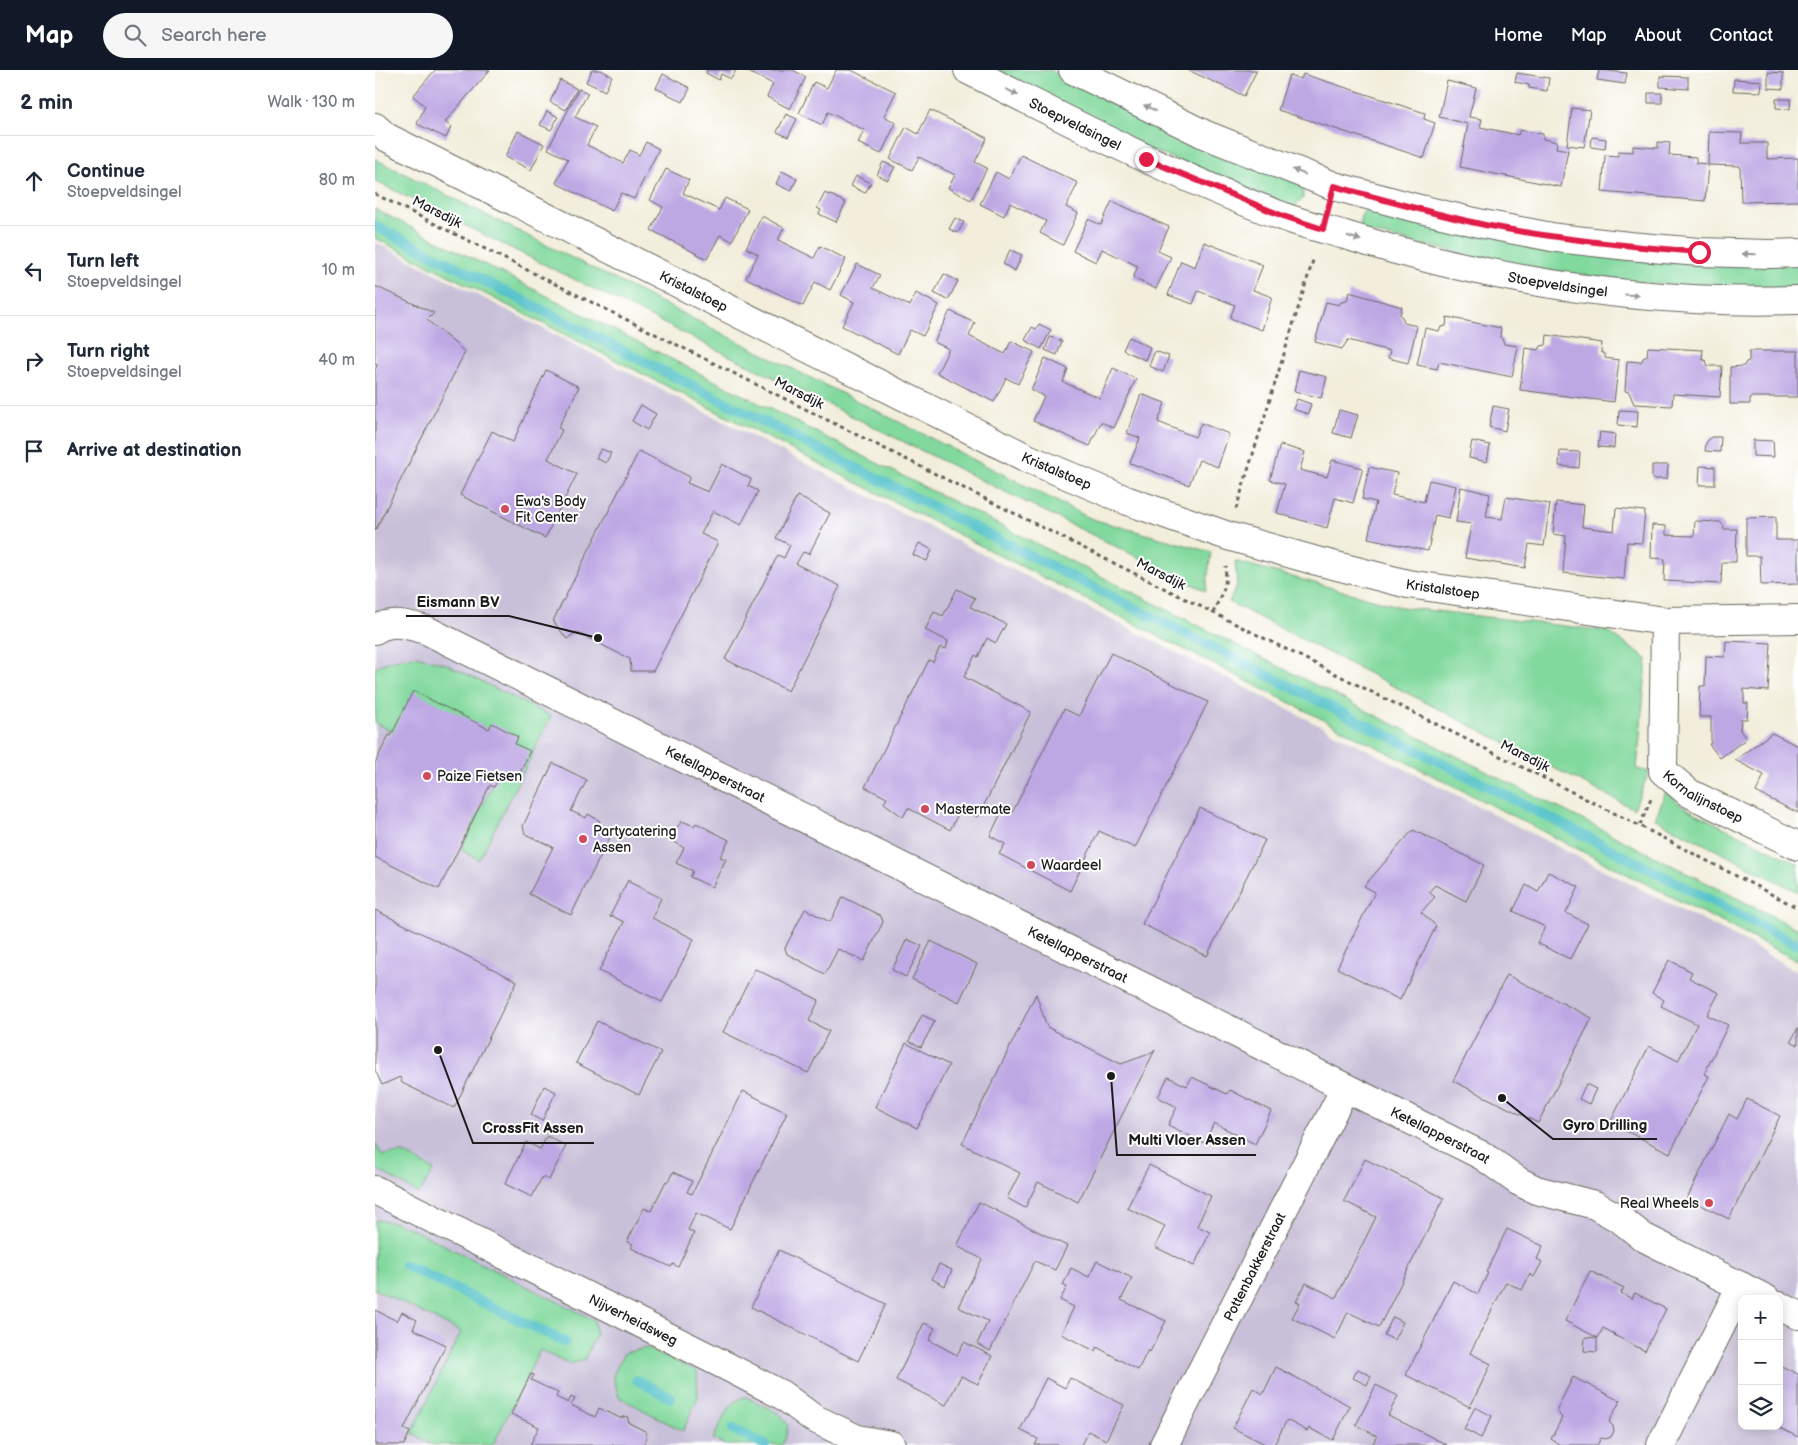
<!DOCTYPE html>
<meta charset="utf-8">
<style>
body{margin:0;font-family:"Balsamiq Sans",sans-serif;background:#f6f6f7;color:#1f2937}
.controls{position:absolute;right:15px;bottom:15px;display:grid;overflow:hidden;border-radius:10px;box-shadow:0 2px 12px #0003}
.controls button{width:45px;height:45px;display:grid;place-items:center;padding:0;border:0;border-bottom:1px solid #e0e1e3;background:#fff;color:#1f2937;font:25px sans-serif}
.stop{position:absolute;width:15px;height:15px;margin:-11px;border:4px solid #e11d48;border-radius:50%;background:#fff}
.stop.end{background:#e11d48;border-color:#fff;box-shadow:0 1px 5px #0008}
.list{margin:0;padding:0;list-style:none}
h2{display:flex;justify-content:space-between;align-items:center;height:65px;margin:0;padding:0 20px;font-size:21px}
h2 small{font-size:16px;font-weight:400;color:#747a83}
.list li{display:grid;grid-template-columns:32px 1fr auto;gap:15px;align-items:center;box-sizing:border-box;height:90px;padding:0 20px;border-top:1px solid #e0e1e3}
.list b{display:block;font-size:19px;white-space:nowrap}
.list p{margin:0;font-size:16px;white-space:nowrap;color:#747a83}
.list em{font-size:16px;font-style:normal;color:#747a83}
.icon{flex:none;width:28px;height:28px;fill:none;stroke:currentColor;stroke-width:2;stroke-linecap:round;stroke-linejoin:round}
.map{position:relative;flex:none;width:1423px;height:1375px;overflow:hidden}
header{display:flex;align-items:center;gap:30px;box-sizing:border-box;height:70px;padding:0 25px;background:#111827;color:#fff}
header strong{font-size:24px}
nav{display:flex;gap:28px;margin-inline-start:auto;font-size:18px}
.search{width:350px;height:45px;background:#f6f6f7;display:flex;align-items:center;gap:12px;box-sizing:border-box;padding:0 18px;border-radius:28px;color:#747a83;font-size:19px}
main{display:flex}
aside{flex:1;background:#fff}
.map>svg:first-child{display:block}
</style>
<header>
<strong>Map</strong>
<div class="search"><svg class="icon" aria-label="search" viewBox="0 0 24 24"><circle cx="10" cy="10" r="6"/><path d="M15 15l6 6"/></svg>Search here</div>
<nav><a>Home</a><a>Map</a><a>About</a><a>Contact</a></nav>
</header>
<main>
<aside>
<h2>2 min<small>Walk · 130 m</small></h2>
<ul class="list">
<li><svg class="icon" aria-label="ahead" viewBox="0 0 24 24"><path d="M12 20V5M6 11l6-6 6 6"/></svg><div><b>Continue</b><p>Stoepveldsingel</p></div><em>80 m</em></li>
<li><svg class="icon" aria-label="left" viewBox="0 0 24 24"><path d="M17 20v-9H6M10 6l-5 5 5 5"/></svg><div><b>Turn left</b><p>Stoepveldsingel</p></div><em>10 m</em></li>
<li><svg class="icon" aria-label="right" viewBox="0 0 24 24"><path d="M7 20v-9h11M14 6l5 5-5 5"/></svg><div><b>Turn right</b><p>Stoepveldsingel</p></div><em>40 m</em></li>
<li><svg class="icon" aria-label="arrive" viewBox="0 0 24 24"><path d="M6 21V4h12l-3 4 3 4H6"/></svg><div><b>Arrive at destination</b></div></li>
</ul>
</aside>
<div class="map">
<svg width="1423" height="1375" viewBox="0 0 1423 1375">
<rect width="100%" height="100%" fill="#fff"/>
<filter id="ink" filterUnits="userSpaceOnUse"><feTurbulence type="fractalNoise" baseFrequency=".02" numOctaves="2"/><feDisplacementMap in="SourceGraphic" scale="10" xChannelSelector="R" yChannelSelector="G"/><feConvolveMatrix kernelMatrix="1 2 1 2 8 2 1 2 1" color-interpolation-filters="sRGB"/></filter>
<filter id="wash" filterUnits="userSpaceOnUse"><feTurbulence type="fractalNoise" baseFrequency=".0096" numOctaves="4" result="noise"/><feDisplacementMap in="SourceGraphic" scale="20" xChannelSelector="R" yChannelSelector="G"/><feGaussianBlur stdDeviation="1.12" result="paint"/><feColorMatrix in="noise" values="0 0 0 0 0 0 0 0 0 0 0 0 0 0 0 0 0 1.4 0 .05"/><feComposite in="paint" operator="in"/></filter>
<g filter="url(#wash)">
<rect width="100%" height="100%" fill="#f2eedb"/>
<path fill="#c8bfd8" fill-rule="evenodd" d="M0,172L466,412L1376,875L1423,902V1375H0ZM1367,1229H1404V1356H1367Z"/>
<path fill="#82d99e" stroke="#4f7a5d" d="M615,0H675L826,75L923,113L928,119V129L919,137L774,79Z
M0,89L717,449L836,482L831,521L0,111Z
M995,136L1247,190L1297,193L1423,194V219L1290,215L1143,197L989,161C982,150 985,144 995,136Z
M0,139L1423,859V891L0,168Z
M860,491L1026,537L1232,561L1272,589L1262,699L1274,702L1259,739L854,532L862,515Z
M41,586L71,594L176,646L104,790L86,780L118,714L0,653V598C13,590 26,588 41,586Z
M1291,721L1305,734L1316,741L1423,794V822L1280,749Z
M0,1073L7,1085L29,1083L59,1100L44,1124L0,1098Z
M3,1150L22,1153L39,1160L219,1250L221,1265L209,1290L194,1294L165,1280L118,1375H58L37,1363L86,1262L0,1219V1151Z
M270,1278L322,1301L323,1327L308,1361L244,1327L238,1306L249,1283Z
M371,1327L405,1344L413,1355L411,1366L407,1375H350L338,1369C346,1355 353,1329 371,1327Z"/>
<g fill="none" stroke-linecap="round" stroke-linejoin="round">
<path stroke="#55c2c9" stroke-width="10" d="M0,156L1093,706L1423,875
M30,1195L190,1272
M262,1310L296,1328
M358,1359L390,1375"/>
</g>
<g id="blocks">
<path fill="#bea8e4" d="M60,0H115L70,52L76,57L71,68L42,54L50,36L38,26Z
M217,0H226L237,6L230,21L211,12Z
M332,0H361L356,9L346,4L344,10L331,3Z
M369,0H418L431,7L415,39L392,27L398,14Z
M461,0H476L521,22L509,46L521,53L506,84L483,73L489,60L453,42L447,55L424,43L439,12L452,18Z
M813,0H882L869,26Z
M1224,0L1252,3L1250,14L1222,10Z
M1393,2L1408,3V19L1393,18Z
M1142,3L1174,8L1172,21L1154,18V15L1140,12Z
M288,4L315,18L308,32L281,18Z
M928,4L1050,43L1049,49L1060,53L1049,88L903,40L914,5L926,9Z
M1285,6L1313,7V19L1285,17Z
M1359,9L1387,11L1386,22L1358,21Z
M185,10L202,19L191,40L175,32Z
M1072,11L1101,18L1094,47L1107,49L1105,57L1143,65L1145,60L1168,64V69L1182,72L1181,78L1193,80L1186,117L1085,97L1093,54L1064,47Z
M204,19L213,23L200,47L221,57L212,75L248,93L255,80L264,85L271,72L284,79L259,129L246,123L237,141L181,113L193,89L173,79Z
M1273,23H1287V33H1273Z
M1401,29H1416L1415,39L1401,38Z
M1197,38L1215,40L1209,77L1192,75Z
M555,40L612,68L600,92L612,98L596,130L573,118L580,105L544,87L537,100L515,89L531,57L543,64Z
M172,41L183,47L176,60L165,55Z
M411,44L422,49L413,67L402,62Z
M143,61L169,74L156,100L130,87Z
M1334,62L1367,63L1366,73H1392V89L1423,88V131L1366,132L1365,96L1333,95L1330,131L1227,122L1230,85L1243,86V81L1258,82V76L1283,78V72L1295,73L1294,85L1321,87V93L1333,94Z
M1217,67L1231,69L1230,79L1216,77Z
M646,85L703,113L691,137L703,143L688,175L665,163L671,151L635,133L629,146L605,134L621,102L634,109Z
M508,92L520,97L513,110L502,105Z
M291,99L314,110L308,123L344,140L350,128L373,139L357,171L345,165L332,189L276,160L288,137L275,130Z
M407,101L422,109L416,121L401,114Z
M481,106L496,113L490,123L476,116Z
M450,123L453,125L454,124L471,133L461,152L444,144L446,140L442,138Z
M737,131L794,157L783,181L796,187L781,219L758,208L763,196L727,179L721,192L698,181L713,149L726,155Z
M387,146L409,158L403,170L439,188L445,176L471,189L455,220L440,212L428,236L371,208L383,184L371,178Z
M580,148L589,152L583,163L574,159Z
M829,172L888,195L878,220L897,227L887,260L855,248L860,235L842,228L823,221L818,234L793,225L806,191L820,197Z
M635,180L647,185L640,201L628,194Z
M482,194L505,205L498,218L535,236L541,223L564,235L548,266L535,260L523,284L467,256L479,232L466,225Z
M569,204L583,211L573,230L559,223Z
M0,216L59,243L52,250L90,282L0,461V300L2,295L0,293Z
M974,222L1027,237L1025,245L1028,248L1029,253L1042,256L1033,293L1013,288L1015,281L973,270L967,279L940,272L951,232L964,235L966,232L972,231Z
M575,241L600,253L594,266L630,284L636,271L659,282L643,314L631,308L619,332L562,303L574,279L559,272Z
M1072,247L1126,258L1125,267L1128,270L1129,274L1143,276L1137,307L1064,292L1062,299L1042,295L1050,258L1064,261L1066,257L1071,256Z
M664,254L676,260L666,279L650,270L657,257L661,259Z
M1172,265L1227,273L1226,282L1230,284V288L1244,290L1239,332L1145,320L1150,278L1164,280L1166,276L1171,275Z
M675,267L687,271L682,285L670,280Z
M754,267L775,277L770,290L748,280Z
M1273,277L1328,280L1327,289L1331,291L1333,296H1347L1345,327L1298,324L1297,336L1259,334L1254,322L1250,321L1252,291L1266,292L1268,288L1272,286Z
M780,281L794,286L788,302L774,296Z
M1374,281H1423V327H1375V334H1355V297L1369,296L1371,292L1374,291Z
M670,288L693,299L688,312L725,328L738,298L761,309L739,358L726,352L715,376L658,351L669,326L656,320Z
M171,300L204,317L183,358L187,360L173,389L202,404L170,468L85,425L117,361L138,372Z
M924,300L952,307L946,328L919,321Z
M766,324L790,333L783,352L820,367L826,353L854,364L843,397L824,390L814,415L755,393L765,368L752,363Z
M922,329L936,334L933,344L918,339Z
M266,335L281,344L272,360L257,351Z
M1118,336L1134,339L1130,361L1114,357Z
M964,340L983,345L976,368L958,363Z
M1244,340L1263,341L1262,357L1243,355Z
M1225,362L1240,364L1239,378L1223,377Z
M1336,367H1346L1345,382L1330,381L1331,373Z
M1378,370L1398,371L1399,387L1378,386Z
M1097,371L1115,375L1112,392L1094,388Z
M905,375L930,382L925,400L952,407L957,390L988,398L978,433L960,428L952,458L902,443L910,414L895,410Z
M226,379L236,383L231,393L221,388Z
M264,381L315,407L312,413L333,422L347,394L376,409L373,416L383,421L366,455L338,441L326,464L343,472L278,601H256L255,589L201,562L192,569L178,551Z
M1185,381L1205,382L1204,398L1184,396Z
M1277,395H1293L1292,409H1277Z
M1325,396L1340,397V415H1324Z
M994,397L1022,403L1017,425L1049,432L1054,410L1081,416L1074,448L1060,445L1053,481L993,468L1001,432L987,429Z
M1086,417L1115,424L1111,447L1127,449L1131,427L1175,434L1169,476L1154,474L1150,498L1090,488L1096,454L1081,452Z
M422,426L455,443L434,484L428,482L421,494L465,516L413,621L350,589L403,485L409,488L415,475L401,468Z
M1181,432L1209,435L1207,457L1239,461L1241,438L1270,441L1267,473L1252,472L1249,509L1188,503L1191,466L1178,464Z
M1401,447V470H1423V514L1386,515L1385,486H1371V448Z
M1320,451L1345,452L1349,456L1348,459H1362L1361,492H1347L1346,514L1289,511L1290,489L1276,488L1277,455L1291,456V465L1319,466Z
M544,473L557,480L552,491L538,485Z
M582,519L600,528L595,537L631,554L621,573L612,568L603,587L600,585L589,607L656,642L603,747L586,738L575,760L533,738L528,747L509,733L512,728L490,717L554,590L558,592L565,577L571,579L573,571L550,560L559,542L568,546Z
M1351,571L1396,573L1393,621L1369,619V633H1373L1372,649H1366L1365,660L1371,669L1345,688L1334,674L1336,673V647H1324L1325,616H1330L1331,586L1350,587Z
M736,583L833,632L760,778L724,761L695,821L624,784L630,774L615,766L628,739L637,743L689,639L704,646Z
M38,621L114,659L117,653L143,667L140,674L155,681L142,710L127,702L119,717L115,715L64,819L0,787V693L14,665L16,666Z
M1397,663L1423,676V743L1381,722L1389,705L1360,690Z
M178,693L212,710L196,741L211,748L213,744L225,751L224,754L238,761L196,845L154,824L178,777L150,764L148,756Z
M825,738L890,770L832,886L767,854Z
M307,751L319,756L321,753L354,770L345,787L351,789L337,817L315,807L318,801L301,793L309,778L294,768Z
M1038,760L1109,795L1091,831L1060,815L1054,822L1060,827L1046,842L1061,856L1025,930L962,898L1000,822L989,816Z
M1173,802L1204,817L1191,843L1213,854L1195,889L1162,873L1170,857L1138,841L1151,815L1163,822Z
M253,810H255L254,812L286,828L277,848L319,869L287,932L224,901L249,852L237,846L236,848L235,846Z
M468,827L506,846L508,852L489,891L463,879L450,904L412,884L410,878L430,839L455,852Z
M0,840L142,911L79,1038L27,1013L25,1007L7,1015L0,1000Z
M532,869L547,876L531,907L517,900Z
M556,871L602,894L584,932L537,909Z
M1294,890L1317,902L1314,908L1344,923L1332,945L1353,955L1329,1004L1334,1006L1295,1083L1235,1053L1274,976L1303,991L1322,954L1286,936L1289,930L1277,923Z
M380,899L444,930L434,951L454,961L433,1003L348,962Z
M1132,905L1217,948L1163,1053L1078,1011Z
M661,924L672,957L746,994L777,983L780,980L703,1132L663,1112L650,1138L632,1128L645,1103L587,1074Z
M547,945L560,951L546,977L534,971Z
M222,951L286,982L264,1025L201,993Z
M1423,958V975L1416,971Z
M531,973L574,995L542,1058L500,1037Z
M793,1007L812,1016L817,1007L852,1024L855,1020L896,1041L880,1074L839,1053L829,1073L793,1055L802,1037L783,1027Z
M1211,1014L1221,1019L1214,1034L1204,1029Z
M169,1016L181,1022L167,1051L156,1045Z
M368,1021L412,1043L355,1159L321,1143L313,1160L319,1163L303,1197L298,1194L296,1197L256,1178L258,1174L252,1172L269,1138L276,1141L291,1111L293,1112L298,1102L317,1111L312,1122L317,1124Z
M1372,1029L1405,1046L1354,1149L1312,1128L1354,1044L1362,1049Z
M172,1066L191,1076L174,1110L167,1107L157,1127L130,1114L151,1072L165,1079Z
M990,1089L1069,1128L1004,1257L973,1242L960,1269L917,1248L925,1233L921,1232L931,1213L961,1228L1001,1147L969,1131Z
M774,1095L836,1126L822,1156L835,1162L819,1196L780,1177L790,1156L752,1138Z
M604,1132L692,1176L680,1200L660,1191L615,1281L602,1274L613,1251L583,1237L607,1189L582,1176Z
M1132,1159L1168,1176L1162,1189L1167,1192L1159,1207L1155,1204L1147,1220L1131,1212L1095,1283L1116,1294L1095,1337L1031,1305L1078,1211L1103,1224L1113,1203L1111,1202Z
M404,1180L511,1234L483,1291L376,1237Z
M722,1191L757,1208L746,1230L791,1251L775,1282L773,1280L763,1300L722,1277L720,1281L686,1264L699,1237L685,1230L692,1217L688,1215L696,1198L714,1207Z
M564,1194L577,1200L570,1216L557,1209Z
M1215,1201L1249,1218L1246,1223L1257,1229L1260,1223L1291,1239L1270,1281L1239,1265L1240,1264L1228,1258L1223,1268L1190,1251Z
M0,1240L22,1251L27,1242L34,1246L42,1250L38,1259L71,1275L29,1359L35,1362L29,1375H0Z
M1018,1247L1028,1252L1019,1270L1009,1265Z
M549,1253L560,1258L554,1270L582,1285L589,1272L617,1286L603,1314L586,1306L571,1335L521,1310Z
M1210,1267L1222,1268V1282L1209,1281Z
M1406,1296L1423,1304V1367L1401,1356H1404V1298Z
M901,1297L975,1336L958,1370L934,1358L932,1361L912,1350L899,1375H892L858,1358L878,1318L888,1324Z
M983,1299L996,1306L992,1315L978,1308Z
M156,1304L159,1305L156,1310L183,1323L181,1327L193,1333L196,1327L200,1329L196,1335L220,1347L224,1338L245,1348L252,1346L254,1353L270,1361L272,1368L268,1375H155L164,1357L136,1344Z
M1198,1307L1245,1331L1234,1352L1238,1356L1239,1361L1236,1367L1231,1369L1226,1368L1222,1375H1185L1176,1369L1187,1348L1182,1341L1183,1337Z
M671,1308L690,1318L695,1308L749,1335L731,1370L713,1361L706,1375H660L663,1369L645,1360Z
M1001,1315L1023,1326L1013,1345L1072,1375H997L1002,1366L981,1355Z
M1100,1337L1117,1346L1106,1368L1089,1359Z"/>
</g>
</g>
<g filter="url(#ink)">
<use href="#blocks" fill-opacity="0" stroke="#67665f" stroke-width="1"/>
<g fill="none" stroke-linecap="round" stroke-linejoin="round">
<g stroke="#67665f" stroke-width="30">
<g id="minor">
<path id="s1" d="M593,0C696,52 799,106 907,146C927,154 949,159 970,165C1116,211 1269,235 1423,230"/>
<path d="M698,0L831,65L959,116L1037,137L1108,154L1182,168L1254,176L1324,182L1394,184L1423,183"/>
<path id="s2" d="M0,57L11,67L652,388L753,431L853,466L938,490L1033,514L1290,551L1423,549"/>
<path id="s3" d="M1290,551L1288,701L1314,723L1423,776"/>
<path id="s4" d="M0,560C16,549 34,555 51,560L1108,1086L1143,1111L1161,1120L1220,1135L1245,1149L1268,1167L1391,1229"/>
<path id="s5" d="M0,1120L353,1297L407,1325L438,1348L482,1369L516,1375"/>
<path d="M1404,1236L1423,1245"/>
<path id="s6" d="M789,1375L970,1018"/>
<path d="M1286,1375L1366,1216"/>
</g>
</g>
<path stroke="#67665f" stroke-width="3" stroke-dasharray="4 4" stroke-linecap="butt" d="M0,124L1265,756L1423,838
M861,439L939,187
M838,543L850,516L851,496
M1265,755L1276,729"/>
<use href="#minor" stroke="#fff" stroke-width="28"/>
</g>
<defs><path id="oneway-solid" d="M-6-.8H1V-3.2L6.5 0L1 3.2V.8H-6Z" transform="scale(1.25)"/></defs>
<g fill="#999">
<use href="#oneway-solid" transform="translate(637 22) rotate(27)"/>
<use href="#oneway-solid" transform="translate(775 38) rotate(-154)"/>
<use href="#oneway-solid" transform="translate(924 102) rotate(-158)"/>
<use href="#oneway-solid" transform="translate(979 168) rotate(17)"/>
<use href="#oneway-solid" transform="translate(1374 184) rotate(-178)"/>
<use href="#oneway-solid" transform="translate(1257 225) rotate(4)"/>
</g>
</g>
<g fill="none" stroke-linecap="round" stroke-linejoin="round" filter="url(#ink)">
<path stroke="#e11d48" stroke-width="6" d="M771,89L908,146L948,159L959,116C1009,130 1059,144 1110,155C1180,169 1252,176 1324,182"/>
</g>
<g fill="#d1495b" stroke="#fff" stroke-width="2">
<circle cx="130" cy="439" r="5"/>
<circle cx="52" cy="706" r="5"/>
<circle cx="550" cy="739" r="5"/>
<circle cx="208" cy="769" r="5"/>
<circle cx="656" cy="795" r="5"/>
<circle cx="1334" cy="1133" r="5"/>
</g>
<g text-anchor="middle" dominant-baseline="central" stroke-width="4" stroke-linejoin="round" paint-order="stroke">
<g font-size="14" fill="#1c1c1c" stroke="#fff">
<text stroke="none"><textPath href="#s1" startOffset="120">Stoepveldsingel</textPath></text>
<text transform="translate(62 142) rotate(27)">Marsdijk</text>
<text stroke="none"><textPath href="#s1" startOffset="631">Stoepveldsingel</textPath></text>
<text stroke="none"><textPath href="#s2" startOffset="359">Kristalstoep</textPath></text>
<text transform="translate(424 323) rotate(27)">Marsdijk</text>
<text stroke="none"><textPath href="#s2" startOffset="764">Kristalstoep</textPath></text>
<text transform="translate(786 504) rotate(27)">Marsdijk</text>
<text stroke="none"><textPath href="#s2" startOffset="1169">Kristalstoep</textPath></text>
<text transform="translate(1150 686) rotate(27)">Marsdijk</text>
<text stroke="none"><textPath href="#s4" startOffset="376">Ketellapperstraat</textPath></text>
<text stroke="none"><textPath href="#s3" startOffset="198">Kornalijnstoep</textPath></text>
<text stroke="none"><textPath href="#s4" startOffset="781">Ketellapperstraat</textPath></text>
<text stroke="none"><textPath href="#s4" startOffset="1186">Ketellapperstraat</textPath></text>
<text stroke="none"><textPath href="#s6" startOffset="200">Pottenbakkerstraat</textPath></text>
<text stroke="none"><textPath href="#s5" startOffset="289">Nijverheidsweg</textPath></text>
</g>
<g font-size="14" fill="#1c1c1c" stroke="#fff" text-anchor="start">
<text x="140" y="431">Ewa's Body<tspan x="140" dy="16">Fit Center</tspan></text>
<text x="62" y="706">Paize Fietsen</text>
<text x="560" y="739">Mastermate</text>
<text x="218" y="761">Partycatering<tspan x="218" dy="16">Assen</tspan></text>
<text x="666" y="795">Waardeel</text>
<text x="1324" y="1133" text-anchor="end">Real Wheels</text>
</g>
</g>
<path fill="none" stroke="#1c1c1c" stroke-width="2" d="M223 568L134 546H31M1127 1028L1178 1069H1282M63 980L98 1073H219M736 1006L742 1085H881"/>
<g fill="#1c1c1c" stroke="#fff" stroke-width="2">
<circle cx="223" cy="568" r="5"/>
<circle cx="1127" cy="1028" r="5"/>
<circle cx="63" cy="980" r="5"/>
<circle cx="736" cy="1006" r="5"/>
</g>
<g font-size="15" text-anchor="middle" font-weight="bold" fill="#1c1c1c" stroke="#fff" stroke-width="4" stroke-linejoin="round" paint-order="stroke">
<text x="83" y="537">Eismann BV</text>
<text x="1230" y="1060">Gyro Drilling</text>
<text x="158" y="1063">CrossFit Assen</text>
<text x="812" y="1075">Multi Vloer Assen</text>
</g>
</svg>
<div class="controls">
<button>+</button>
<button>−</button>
<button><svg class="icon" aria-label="layers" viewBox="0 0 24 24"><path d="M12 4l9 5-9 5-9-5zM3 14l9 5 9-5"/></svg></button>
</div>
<div class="stop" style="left:1324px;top:182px"></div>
<div class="stop end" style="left:771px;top:89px"></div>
</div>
</main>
